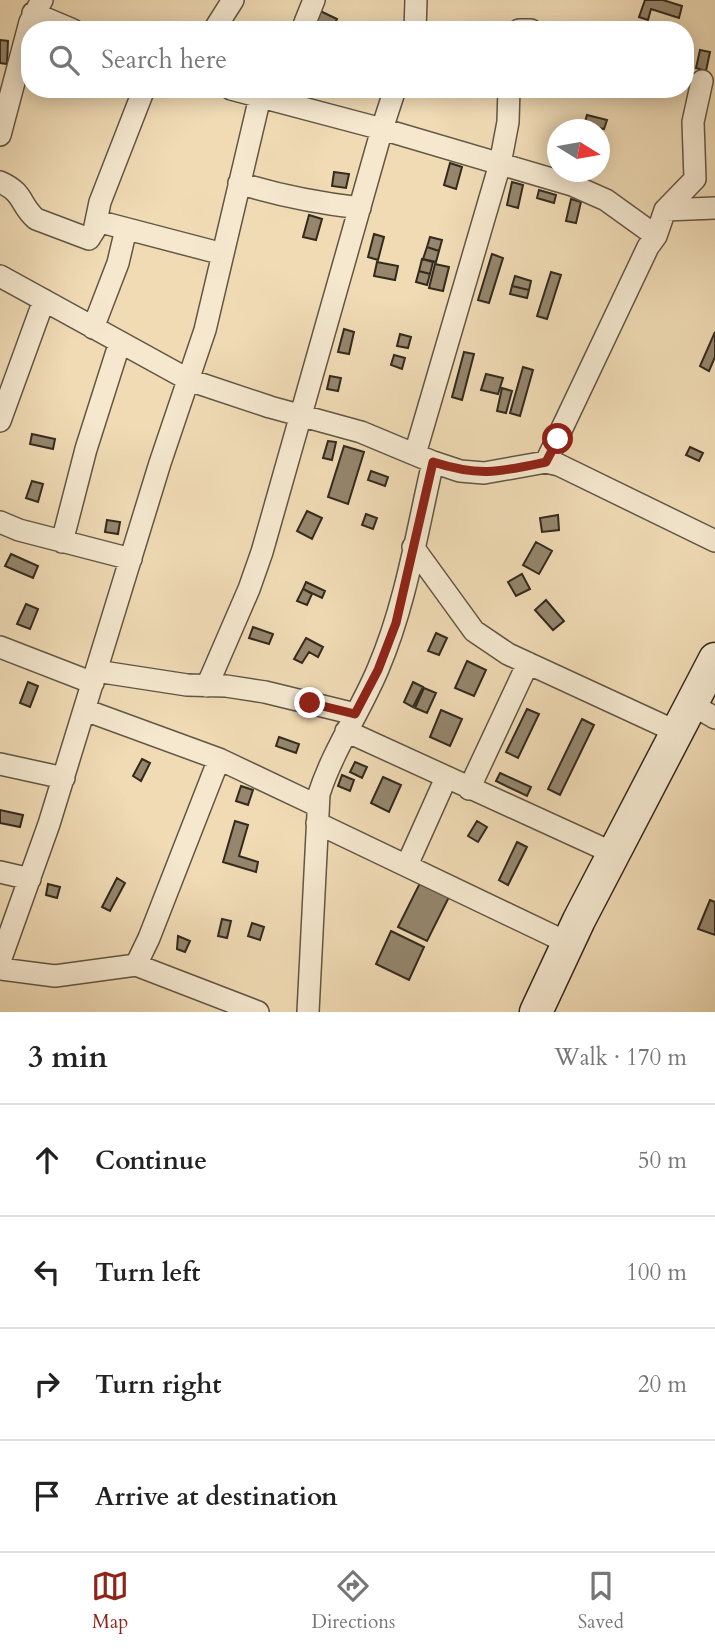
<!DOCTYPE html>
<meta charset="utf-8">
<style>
body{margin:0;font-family:Cardo,serif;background:#f2f2f2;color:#222}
.compass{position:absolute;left:547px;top:119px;width:63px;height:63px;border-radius:50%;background:#fff;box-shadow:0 4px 18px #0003;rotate:101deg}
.stop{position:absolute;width:21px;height:21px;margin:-16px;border:5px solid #8f2418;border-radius:50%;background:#fff}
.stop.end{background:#8f2418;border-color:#fff;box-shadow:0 2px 7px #0008}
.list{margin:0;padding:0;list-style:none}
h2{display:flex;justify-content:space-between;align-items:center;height:91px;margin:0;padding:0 28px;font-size:30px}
h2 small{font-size:23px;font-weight:400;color:#767676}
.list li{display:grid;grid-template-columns:46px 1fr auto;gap:21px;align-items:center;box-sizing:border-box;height:112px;padding:0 28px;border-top:2px solid #e0e0e0}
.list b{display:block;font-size:26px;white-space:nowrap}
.list em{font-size:23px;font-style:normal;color:#767676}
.icon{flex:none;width:38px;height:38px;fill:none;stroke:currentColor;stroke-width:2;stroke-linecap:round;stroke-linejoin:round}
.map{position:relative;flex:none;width:715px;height:1012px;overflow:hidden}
.search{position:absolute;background:#fff;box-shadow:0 4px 18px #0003;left:21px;right:21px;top:21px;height:77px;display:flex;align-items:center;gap:18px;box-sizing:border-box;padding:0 24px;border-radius:28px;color:#767676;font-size:26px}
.sheet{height:539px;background:#fff}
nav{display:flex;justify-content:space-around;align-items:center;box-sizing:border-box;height:98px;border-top:2px solid #e0e0e0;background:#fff;font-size:19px;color:#767676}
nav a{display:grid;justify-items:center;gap:4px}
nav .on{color:#8f2418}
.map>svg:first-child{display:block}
</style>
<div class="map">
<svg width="715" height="1012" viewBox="0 0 715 1012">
<rect width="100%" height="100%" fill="#f0dbb5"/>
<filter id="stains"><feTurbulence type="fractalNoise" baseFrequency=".00286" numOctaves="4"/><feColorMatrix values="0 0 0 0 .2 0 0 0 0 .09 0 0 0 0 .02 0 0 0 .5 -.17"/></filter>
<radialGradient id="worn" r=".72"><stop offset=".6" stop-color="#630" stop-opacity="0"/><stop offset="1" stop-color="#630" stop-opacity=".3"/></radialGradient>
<path fill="#95866d" stroke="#332a1e" stroke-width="2" d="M645,0H663L682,6L679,18L651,9L648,20L639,17Z
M316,9L337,19L332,29L311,19Z
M0,40L8,41L7,64L0,63Z
M700,50L710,52L706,71L696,68Z
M587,115L607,120L604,129L584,125Z
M450,163L462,167L456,189L444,185Z
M334,172L349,174L346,188L332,186Z
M512,182L523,185L518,208L507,205Z
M539,190L556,195L554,203L537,198Z
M571,199L581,202L576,223L566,221Z
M309,215L322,219L316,240L303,237Z
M374,234L384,237L378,260L368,257Z
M430,237L442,240L439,251L427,247Z
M427,247L439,251L436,262L423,259Z
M492,254L503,258L489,303L478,300Z
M422,259L433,262L430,274L419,271Z
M377,262L398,266L395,280L374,276Z
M435,264L449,267L443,291L429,288Z
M419,271L430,274L427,285L416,282Z
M551,272L561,275L547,319L537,316Z
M515,276L531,281L529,290L512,286Z
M512,286L529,290L527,298L510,294Z
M344,329L354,332L349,354L338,352Z
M715,332V357L709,371L700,366Z
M400,334L411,337L408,348L397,346Z
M464,352L474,354L462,400L452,397Z
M394,355L405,358L402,369L391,365Z
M523,367L533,370L520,416L510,413Z
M486,374L503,378L498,394L481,390Z
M330,376L341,378L338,391L327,389Z
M502,388L512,391L506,413L497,411Z
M32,434L55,439L53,449L30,444Z
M328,441L336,442L332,460L323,458Z
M344,446L364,452L348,504L328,497Z
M690,447L703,453L699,461L686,455Z
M371,471L388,477L385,486L368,480Z
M32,481L43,484L38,502L26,498Z
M307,511L322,518L312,539L297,531Z
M366,514L377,518L373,529L362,525Z
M558,515L559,530L542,532L540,518Z
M107,520L120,522L118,534L105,532Z
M536,542L552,551L539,574L523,565Z
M11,554L38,566L33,578L5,566Z
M522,574L530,589L516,596L508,582Z
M306,582L325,591L322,598L303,589Z
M303,589L312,594L307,605L297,601Z
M546,600L564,621L553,630L535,610Z
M26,604L38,609L30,629L17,624Z
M253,627L273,634L269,644L249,638Z
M436,633L447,638L439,655L428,651Z
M306,638L323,647L318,657L309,652L302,663L294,659Z
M467,661L486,670L474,696L455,688Z
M28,682L38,686L30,707L20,703Z
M413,682L423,687L413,707L404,702Z
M424,688L436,693L427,713L415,708Z
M527,709L539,714L518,758L506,752Z
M441,710L462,719L450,746L430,737Z
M582,719L594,725L560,795L548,789Z
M279,737L299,744L296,753L276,746Z
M142,759L150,763L141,781L133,776Z
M355,762L367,767L362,778L350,772Z
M500,773L531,787L527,796L496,781Z
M342,775L354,780L350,791L338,786Z
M383,777L401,785L389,812L371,803Z
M241,786L253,790L248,805L236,801Z
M0,810L23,815L20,827L0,823Z
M235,821L248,825L239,856L258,862L256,872L223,862Z
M477,821L487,827L478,842L468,836Z
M517,842L527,847L508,885L499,880Z
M117,878L125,883L110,911L102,907Z
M420,883L449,897L427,941L398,927Z
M48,884L60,887L57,898L46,895Z
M710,900L715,902V935L698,929Z
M222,919L231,921L227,938L218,936Z
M252,923L264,927L260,940L248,936Z
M391,931L424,947L409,980L376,964Z
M178,936L190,941L185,952L177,949Z"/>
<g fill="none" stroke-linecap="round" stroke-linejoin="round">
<g stroke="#625644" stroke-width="24">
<path id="street" d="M33,13L73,30
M214,30L233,0
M302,30L314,0
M415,30L416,0
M519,30H531
M231,89L382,129L572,185L606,200L656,236
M0,135L30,22L42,0
M0,182C25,193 19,204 36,219L89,239L94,231L100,202L144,89
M239,183C280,196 318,203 360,208
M665,210L715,208
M97,221L223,254
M0,276L189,380L270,407L361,432L433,462L460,471L484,473L546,462L559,465L715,541
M93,328L118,263L126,229
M0,421L44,300
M415,454L500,164L508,122L509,89
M546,462L648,247L656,236L665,210L695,179L693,122L702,81
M0,522L19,530L131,559
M62,542L86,449L120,342
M413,547L474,631L508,654L677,732
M0,647L93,683
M96,671L187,685L226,686L265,692L355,714
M207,686L249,589L262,552L382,129L395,89
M691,704L715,718
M85,710L219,759L318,806
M346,731L613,853
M0,764L64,778
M469,789L528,663
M317,823L568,943
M407,865L446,778
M0,872L30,879
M0,961L49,824L160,463L205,330L260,97
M136,965L149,938L219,759
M0,969L55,976L136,965L258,1012
M308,1012L319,794C333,750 360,712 378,669C406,604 417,531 433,462"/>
</g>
<g stroke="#332a1e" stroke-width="35">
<path id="secondary" d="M536,1012L579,920L715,659"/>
</g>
<use href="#street" stroke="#f5e8cf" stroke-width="21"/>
<use href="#secondary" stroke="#f5e8cf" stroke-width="32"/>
</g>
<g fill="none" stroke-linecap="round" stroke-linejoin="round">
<path stroke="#8f2418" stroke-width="9" d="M310,703L355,714L378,670L396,623L433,462C480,477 499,472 546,462L558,439"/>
</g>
<rect width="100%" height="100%" filter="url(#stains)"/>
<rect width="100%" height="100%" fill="url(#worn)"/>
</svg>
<svg class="compass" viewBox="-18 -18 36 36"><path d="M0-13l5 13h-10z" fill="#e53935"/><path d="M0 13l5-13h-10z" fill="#767676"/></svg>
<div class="stop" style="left:558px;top:439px"></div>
<div class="stop end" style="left:310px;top:703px"></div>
<div class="search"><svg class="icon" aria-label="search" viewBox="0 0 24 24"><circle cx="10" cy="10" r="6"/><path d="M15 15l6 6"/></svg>Search here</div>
</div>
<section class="sheet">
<h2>3 min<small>Walk · 170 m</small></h2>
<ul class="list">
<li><svg class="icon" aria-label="ahead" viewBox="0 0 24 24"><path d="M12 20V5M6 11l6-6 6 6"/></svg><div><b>Continue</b></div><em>50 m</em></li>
<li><svg class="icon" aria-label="left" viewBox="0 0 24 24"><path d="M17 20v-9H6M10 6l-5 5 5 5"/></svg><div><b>Turn left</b></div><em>100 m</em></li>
<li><svg class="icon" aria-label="right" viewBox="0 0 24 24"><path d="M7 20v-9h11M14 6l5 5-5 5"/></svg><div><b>Turn right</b></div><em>20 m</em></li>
<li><svg class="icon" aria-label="arrive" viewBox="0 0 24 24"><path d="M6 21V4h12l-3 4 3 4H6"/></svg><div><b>Arrive at destination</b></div></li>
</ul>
</section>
<nav>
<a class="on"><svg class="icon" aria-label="map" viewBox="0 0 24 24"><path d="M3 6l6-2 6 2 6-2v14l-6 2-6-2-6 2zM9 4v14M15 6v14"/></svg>Map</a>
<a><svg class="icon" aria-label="directions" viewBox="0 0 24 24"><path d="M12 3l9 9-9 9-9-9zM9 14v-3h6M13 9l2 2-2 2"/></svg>Directions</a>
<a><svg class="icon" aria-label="saved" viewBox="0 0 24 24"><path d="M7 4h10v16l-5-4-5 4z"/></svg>Saved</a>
</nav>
